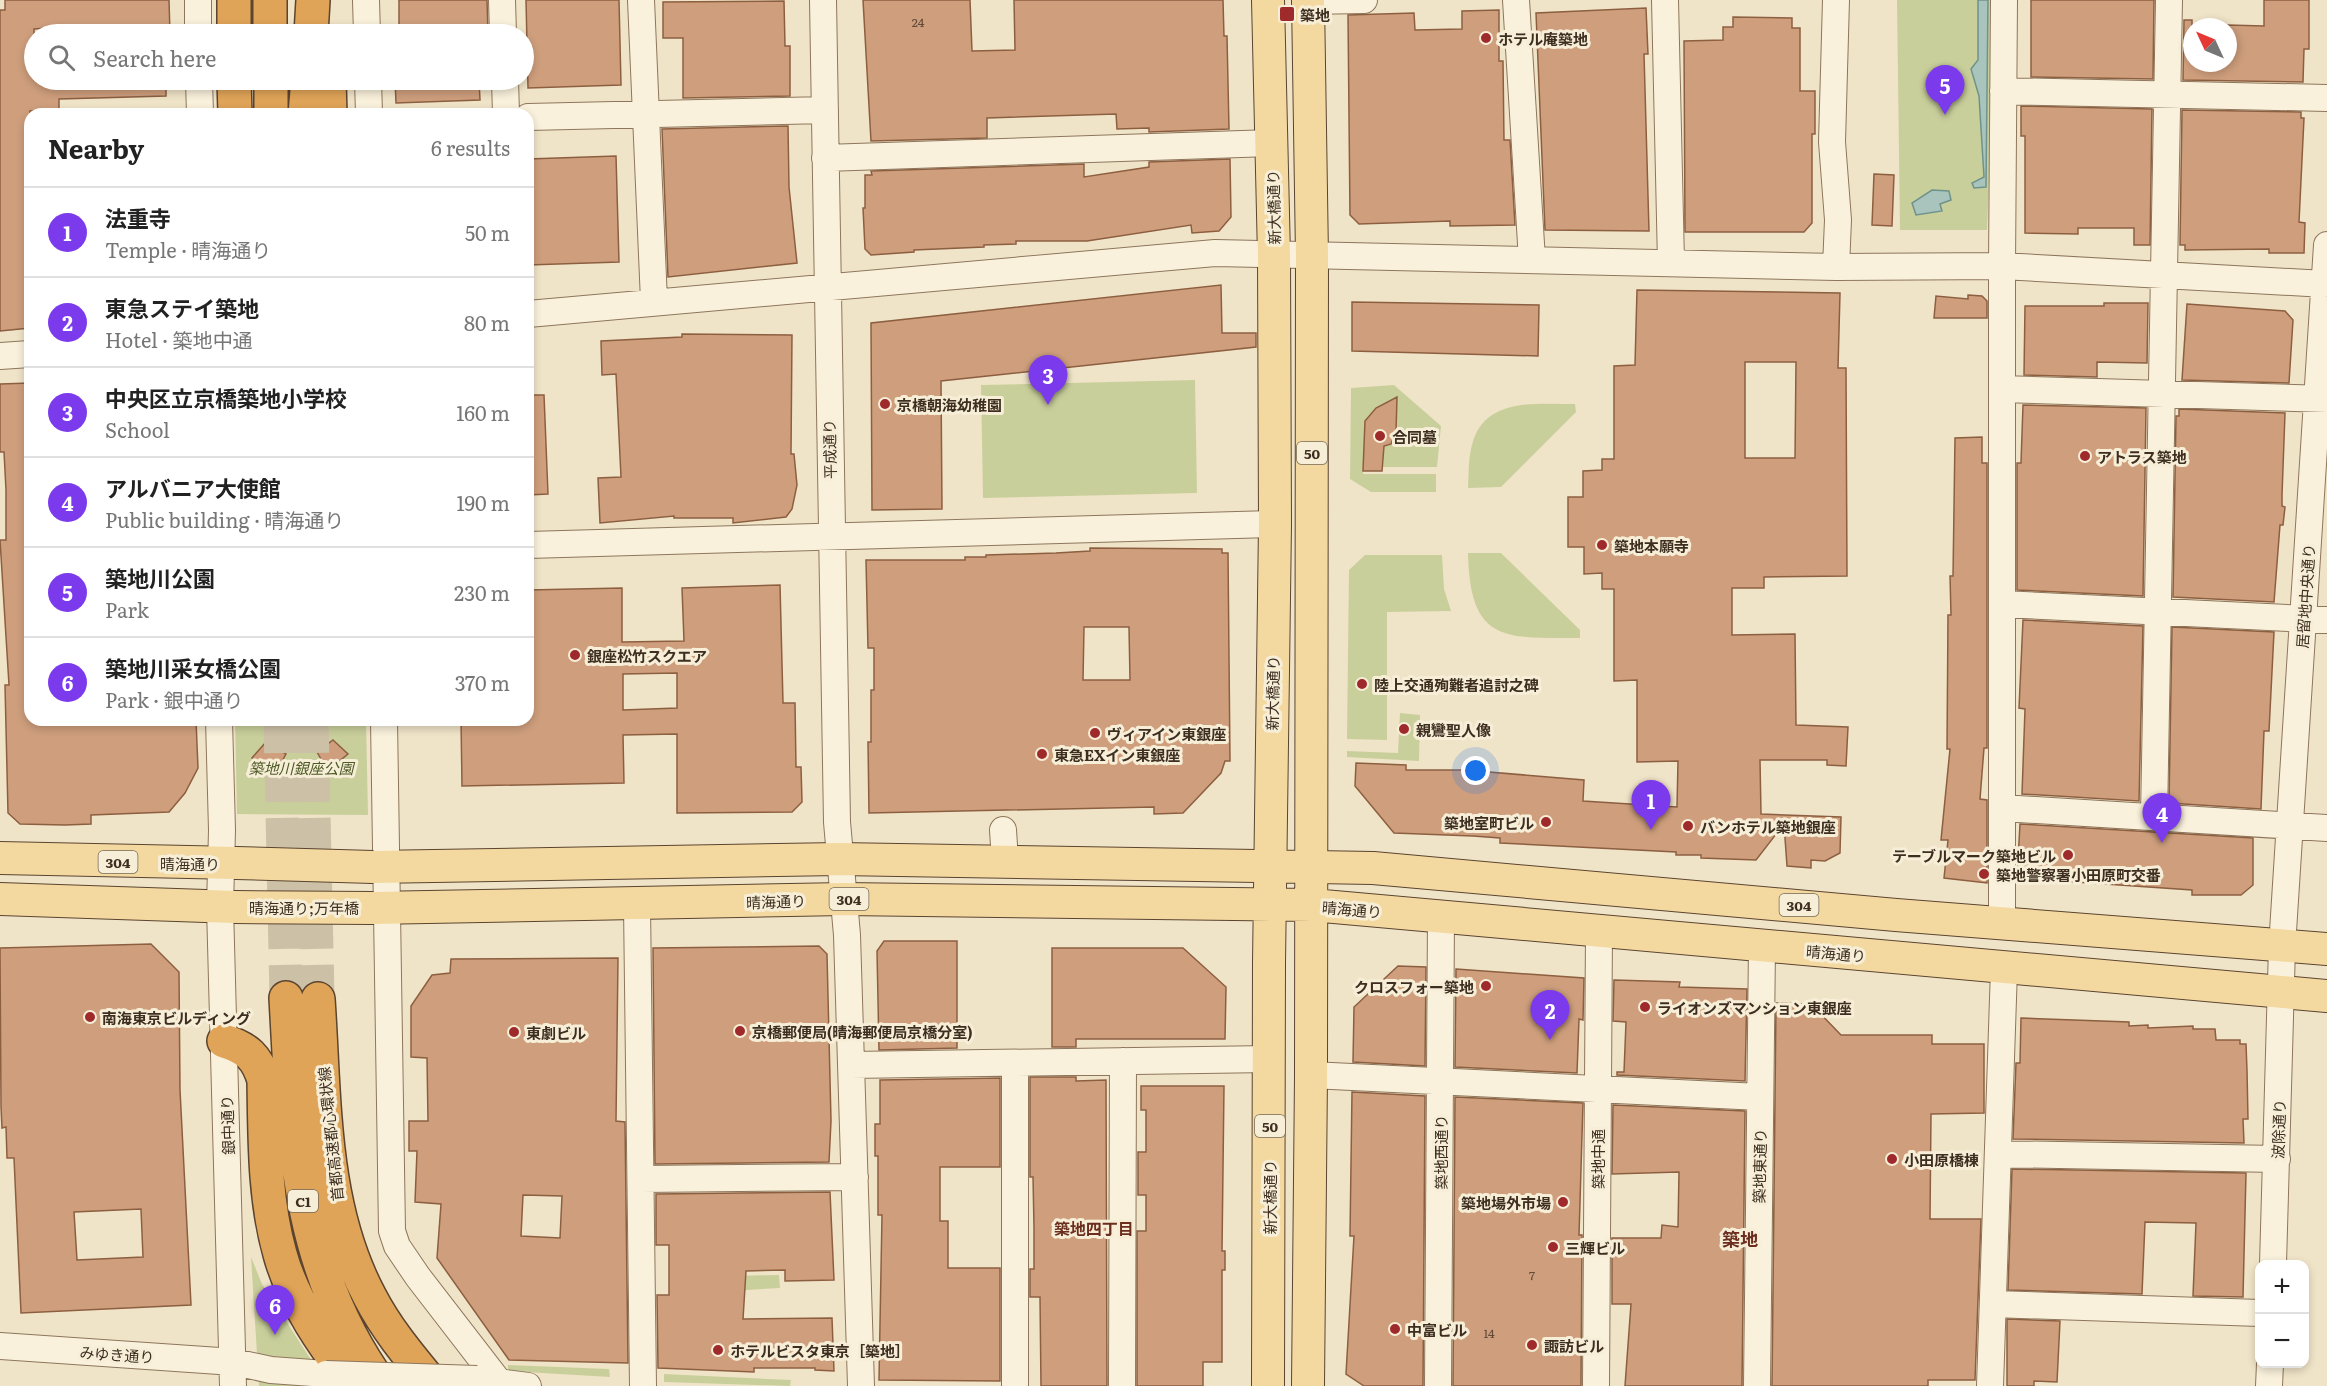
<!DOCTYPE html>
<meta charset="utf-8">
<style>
body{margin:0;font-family:Literata,"Noto Sans JP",serif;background:#f6f6f6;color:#222}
.controls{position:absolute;right:18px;bottom:18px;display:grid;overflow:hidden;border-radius:12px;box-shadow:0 3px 9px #0003}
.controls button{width:54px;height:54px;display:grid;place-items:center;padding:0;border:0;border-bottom:2px solid #e0e0e0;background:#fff;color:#222;font:30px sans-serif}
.compass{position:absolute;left:2183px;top:18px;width:54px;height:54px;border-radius:50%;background:#fff;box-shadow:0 3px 9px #0003;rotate:314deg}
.you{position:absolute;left:1476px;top:771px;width:21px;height:21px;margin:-15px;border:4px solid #fff;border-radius:50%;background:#1a73e8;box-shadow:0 0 0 9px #1a73e833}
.badge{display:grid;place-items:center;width:39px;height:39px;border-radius:50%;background:#7c3aed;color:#fff;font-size:20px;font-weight:700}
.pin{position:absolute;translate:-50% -50px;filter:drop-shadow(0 2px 3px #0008)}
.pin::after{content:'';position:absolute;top:32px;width:21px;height:18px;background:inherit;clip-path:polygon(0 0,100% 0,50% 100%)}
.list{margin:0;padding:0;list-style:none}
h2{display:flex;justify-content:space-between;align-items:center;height:78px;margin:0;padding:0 24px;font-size:26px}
h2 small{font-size:20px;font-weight:400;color:#767676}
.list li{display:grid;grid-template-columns:39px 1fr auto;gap:18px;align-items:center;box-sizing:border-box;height:90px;padding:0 24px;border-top:2px solid #e0e0e0}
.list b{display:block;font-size:22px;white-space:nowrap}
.list p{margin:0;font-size:20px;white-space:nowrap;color:#767676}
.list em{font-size:20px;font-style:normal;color:#767676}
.icon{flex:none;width:33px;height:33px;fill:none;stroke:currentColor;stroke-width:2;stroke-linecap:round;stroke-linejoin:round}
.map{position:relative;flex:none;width:2327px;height:1386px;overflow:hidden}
.search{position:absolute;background:#fff;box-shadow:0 3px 9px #0003;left:24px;top:24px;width:510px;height:66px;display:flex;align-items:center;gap:15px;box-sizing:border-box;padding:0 21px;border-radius:33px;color:#767676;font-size:22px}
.panel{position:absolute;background:#fff;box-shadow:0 3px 9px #0003;left:24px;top:108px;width:510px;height:618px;border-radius:18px}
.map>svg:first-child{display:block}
</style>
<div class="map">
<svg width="2327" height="1386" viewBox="0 0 2327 1386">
<rect width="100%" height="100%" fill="#f0e4c8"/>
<path fill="#c9cf9b" d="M1897,0H1996L1987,230H1900Z
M1195,380L1197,493L983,498L981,385Z
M1394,385L1441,426L1437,467H1383L1382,471H1363V474H1436V492H1371L1350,479L1351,388Z
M1575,404L1576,412L1501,487L1468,488C1469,474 1468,459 1472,445C1484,397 1537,404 1575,404Z
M1468,553H1501L1580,630V638C1504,638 1470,643 1468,553Z
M1365,555H1442L1444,589L1451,611L1387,612V740L1347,739L1349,570Z
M1400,713L1420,715L1419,761L1347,757V751L1398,753Z
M235,720H366L368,815L237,814Z
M251,1257L262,1284L328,1386H259Z
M779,1275L780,1288L729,1291V1276Z
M508,1365L609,1369L610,1377L508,1371Z
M664,1374L791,1380L790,1386L664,1382Z"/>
<path fill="#a9c4bc" stroke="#6f938a" stroke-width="1.5" d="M1978,0H1988L1986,187L1974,188L1972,183L1984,177L1979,96L1971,69L1978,60Z
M1932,190L1949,191L1951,200L1940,204L1942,211L1916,215L1912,203Z"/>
<path fill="#cf9f7d" stroke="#8d5f41" stroke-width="1.5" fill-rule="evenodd" d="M5,0H169L170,34H85V26L34,29V80H166V96L59,99V110L30,111V328L0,331V10H5Z
M399,0H487L488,34H399Z
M526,0H619L621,85L528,88Z
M863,0H970L972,51L1015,50L1014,0H1223L1224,36H1227L1229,129L1149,132V128L1117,129L1116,114L987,118V138L871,141Z
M2031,0H2154L2153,79L2031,77Z
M2264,0H2309V49H2304L2303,82L2183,80L2184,20H2192V63H2228V25L2264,26Z
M784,1L785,46H790V96L683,98V38H663V2Z
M1646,8L1648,54H1644L1649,231L1545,230L1536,13Z
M1499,10V61H1503L1504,140H1510L1515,225L1450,226V221L1359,224L1350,215L1348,15L1414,13L1415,30L1462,29V11Z
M1733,17L1792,18V28H1800V91H1815V134H1812V223L1804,232H1685L1684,41L1723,40V27H1733Z
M395,80H479L480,100L396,103Z
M2021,106L2152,109L2150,245H2134V228H2078V234L2025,233V136H2021Z
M2182,110L2301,112V118H2304L2299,222L2305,223L2304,253H2269V249L2185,250V245H2180Z
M788,126L789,187L797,263L668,277L662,129Z
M616,156L619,262L528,265V159Z
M1230,159L1231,217L1219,231L1192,233L1191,225L1087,241H1016V244L984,245V247L914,250V252L871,255L865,249L863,208H865V175H872L871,171L1084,164V177L1149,167V162Z
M1874,174L1894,175L1892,226L1872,225Z
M1221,285L1222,333H1256V347L941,381L942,509L872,510L871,323Z
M1637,290L1840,293L1838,368H1846L1847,576L1764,577V588H1732V635L1795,634L1796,725L1848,727L1846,766L1827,765V760H1760L1761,814L1841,817L1840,853L1825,861L1811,860V868L1787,866L1784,824L1756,860L1701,858V855H1676V852L1500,843V838L1473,836L1394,833L1355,786L1356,763L1406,765V770H1465L1584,780L1583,801L1677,807L1678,761L1637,762V680L1614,681V589H1602V573L1584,574V547H1568V497H1583V471L1602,470V459H1614V366L1635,365ZM1745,362H1796L1795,458H1745Z
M1968,295L1982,296L1987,301V318H1934L1936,296L1968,299Z
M1352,302L1539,305L1538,356L1352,351Z
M2104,303H2148L2147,363L2097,362V377L2024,375L2025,306H2104Z
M2187,304L2285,311L2293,320L2289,383L2182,380Z
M682,334L792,335L791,454H794L797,485L792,509L786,517L733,523V518H674V516L600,523L598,478L621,477L616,374L602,375L601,341L682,337Z
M30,383V720H196L198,768L185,793L169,812L91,815V824L65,825L20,824L8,813L5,685H9L0,540H6V490L4,452H0V384Z
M528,395H544L548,494L528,495Z
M1397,397L1396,432L1391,444L1384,446L1382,471H1363L1365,421L1376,408Z
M2023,405L2146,408L2143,596L2017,590V463H2021Z
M2179,409L2285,413L2282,495V506L2285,507L2283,525H2280L2274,602L2173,597L2176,416H2179Z
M1982,437V463H1987V748H1984L1980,799L1987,800V883L1944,878L1948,840H1941L1950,749H1947L1948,615H1951L1950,576H1953L1955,438Z
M1090,548L1222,549V553H1228L1230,761H1225L1221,773L1183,813L1154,814V807L869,813L868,742H871V690H874V648H868L866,560H965V557H986V555L1056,553L1090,551ZM1084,627H1129L1130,680H1083Z
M780,585L783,703H795L796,767H801L802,802L792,812L677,813V734L623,735L624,783L462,786L461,720H528V590L622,588V642L684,641L682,588ZM677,673V708L623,710V674Z
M2023,620L2143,626L2139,801L2022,794L2025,709L2019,708Z
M2172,627L2274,632L2269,731H2264L2261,809L2169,803Z
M333,740L348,754L337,763L326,768L317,752Z
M266,742L286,754L276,772L263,766L252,758Z
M2020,824L2253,838V885L2241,895H2192V890L2017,878Z
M884,941H957V1048L879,1050L877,951Z
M151,944L179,972L180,1090L191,1305L21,1313L14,1158H7L6,1127L2,1128L1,1107L0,948ZM141,1209L143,1257L77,1260L74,1212Z
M819,946L827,954L831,1121L829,1162L655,1164L653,948Z
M1052,948H1183L1226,987L1225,1039H1076V1047H1052Z
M618,958L616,1121L625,1122L628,1363L509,1360L437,1258L441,1204L415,1202L417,1151H409V1121H428L427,1058L411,1057V1006L432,975L450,973L451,959ZM523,1195L562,1196L560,1238L521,1236Z
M1398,966L1426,967L1425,1066L1353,1062L1354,1007Z
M1456,969L1584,978L1583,1020L1579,1019L1577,1073L1455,1067Z
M1614,980L1680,982L1679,987L1747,989L1745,1081L1617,1075V1072H1624L1626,1022L1613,1021Z
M1776,1003L1811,1004L1841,1035H1932V1044H1984V1113L1931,1114L1930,1219H1981L1975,1380H1928V1386H1772Z
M2021,1018L2129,1022V1026L2148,1025V1028L2193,1026V1029H2215L2216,1040H2240V1044H2246L2247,1070L2248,1119H2243L2244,1143L2013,1139L2016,1063H2020Z
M1030,1077H1076V1081L1106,1080L1107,1386H1041L1040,1297H1030V1269H1034V1228L1033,1177H1030Z
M1000,1078V1167H940V1221H948V1268H1000V1381L879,1380L882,1215H878V1156H875V1124H880V1080Z
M1141,1086H1224L1222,1251H1225V1270H1222V1362H1203V1386H1137V1231H1146V1195H1138V1152H1146V1110H1141Z
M1352,1092L1425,1096L1423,1386H1364L1346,1374L1354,1236H1350Z
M1455,1097L1583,1103L1579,1235H1582L1581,1386H1453Z
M1613,1105L1745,1111L1742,1386H1625L1631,1304H1612V1238H1661L1662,1225L1678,1227L1679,1172L1612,1174Z
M2012,1169L2246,1173L2243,1297L2193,1296L2196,1223L2145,1222L2142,1294L2008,1290Z
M830,1192L834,1280L785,1281V1270L746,1271L743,1319L832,1318L834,1371L815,1370V1368H754V1372L658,1368L657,1295H669V1245H656V1194Z
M2007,1319L2060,1321L2057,1382L2034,1381V1386H2007Z"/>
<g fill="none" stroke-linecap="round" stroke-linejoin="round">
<path stroke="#ccc0a6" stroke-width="33" stroke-dasharray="33 16" stroke-linecap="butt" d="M280,720L286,998
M312,720L318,999"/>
<g stroke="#8d765c" stroke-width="28">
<path id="minor" d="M198,0V34
M366,0L367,34
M502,0L503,34
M641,0L654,301
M823,0L837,822L847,935L861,1386
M1516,0L1532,260
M1665,0L1671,262
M1308,1L1364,0
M199,80L200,114
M368,80L369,114
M505,80L506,114
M2003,91L2327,98
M528,117L825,110
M825,158L1272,143
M1836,267L1838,220L1832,142L1836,0
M528,314L1215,253L1836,267L2002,266L2325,284
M0,356L30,354
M2002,389L2327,399
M528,545L1275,524
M2002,604L2327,620
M219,720L222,830L220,907L233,1386
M384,720L392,1231L397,1246L418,1277L499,1382
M2002,808L2327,828
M2154,817L2169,0
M1003,830L1005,861
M637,905L643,1386
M2002,923V266L2004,0
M1015,1063V1386
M851,1065L1270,1059
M1311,1075L1760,1097
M1998,1154L2277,1159
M641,1179L855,1177
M2273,1264L2282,947L2327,245
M1993,1304L2260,1313
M0,1346L234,1362L271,1370L326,1374
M484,1380L528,1386
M1122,1386L1123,1061
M1438,1386L1441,917
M1596,1386L1599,932
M1757,1386L1762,946
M1990,1386L2004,969
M2269,1386L2270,1364"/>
</g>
<g stroke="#5b4430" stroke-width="34">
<path id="major" d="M1268,0L1274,256L1275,524L1269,963L1268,1386
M0,858L236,863
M373,867L839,859L1373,868L1896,915L2327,949
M0,899L235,907
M373,908L844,899L1312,905L2327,996
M1308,1386L1311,1075L1312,256L1308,0"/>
</g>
<g stroke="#5b4430" stroke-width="36">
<path id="highway" d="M234,0V34
M270,0V34
M311,34L313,0
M234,80L235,114
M271,80V114
M329,80L330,114
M305,114L308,80
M286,998C294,1140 295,1266 382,1386
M318,999C325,1099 321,1206 370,1297C387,1330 411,1358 434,1386
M224,1041C247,1048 257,1057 264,1080C265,1138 264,1198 280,1254C293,1302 325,1347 355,1386"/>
</g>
<use href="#minor" stroke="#faf1dc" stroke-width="26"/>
<use href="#major" stroke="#f3d9a0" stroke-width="32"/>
<use href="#highway" stroke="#e0a458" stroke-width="33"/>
<g stroke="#8d765c" stroke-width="28" stroke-linecap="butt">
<path id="minor-bridge" d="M326,1374L477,1379"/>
</g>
<g stroke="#5b4430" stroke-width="34" stroke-linecap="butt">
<path id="major-bridge" d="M236,863L373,867
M235,907L373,908"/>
</g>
<use href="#minor-bridge" stroke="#faf1dc" stroke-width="26"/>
<use href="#major-bridge" stroke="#f3d9a0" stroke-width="32"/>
</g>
<g fill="#9e2a2b" stroke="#f7eed8" stroke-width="2">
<rect x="1279" y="6" width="16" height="16" rx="3"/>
<circle cx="1486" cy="38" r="6"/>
<circle cx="885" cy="404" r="6"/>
<circle cx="1380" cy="436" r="6"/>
<circle cx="2085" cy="456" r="6"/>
<circle cx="1602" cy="545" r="6"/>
<circle cx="575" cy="655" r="6"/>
<circle cx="1362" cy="684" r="6"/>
<circle cx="1404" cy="729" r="6"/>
<circle cx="1095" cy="733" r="6"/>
<circle cx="1042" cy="754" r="6"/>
<circle cx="1546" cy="822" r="6"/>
<circle cx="1688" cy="826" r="6"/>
<circle cx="2068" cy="855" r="6"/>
<circle cx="1984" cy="874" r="6"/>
<circle cx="1486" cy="986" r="6"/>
<circle cx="1645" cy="1007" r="6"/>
<circle cx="90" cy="1017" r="6"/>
<circle cx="740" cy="1031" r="6"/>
<circle cx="514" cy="1032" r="6"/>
<circle cx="1892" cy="1159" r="6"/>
<circle cx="1563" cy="1202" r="6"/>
<circle cx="1553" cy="1247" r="6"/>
<circle cx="1395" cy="1329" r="6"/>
<circle cx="1532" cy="1345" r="6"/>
<circle cx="718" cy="1350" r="6"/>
</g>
<g text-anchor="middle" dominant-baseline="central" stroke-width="6" stroke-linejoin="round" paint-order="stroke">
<g font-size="12" fill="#624a37">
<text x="918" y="22">24</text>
<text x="1532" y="1275">7</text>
<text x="1489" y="1333">14</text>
</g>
<g fill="#f7eed8" stroke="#756857" stroke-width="1.5">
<rect x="1297" y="442" width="30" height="22" rx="4.5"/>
<rect x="98.5" y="851" width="39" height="22" rx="4.5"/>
<rect x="829.5" y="888" width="39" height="22" rx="4.5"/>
<rect x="1779.5" y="894" width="39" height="22" rx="4.5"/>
<rect x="1255" y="1115" width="30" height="22" rx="4.5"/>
<rect x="288" y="1190" width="30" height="22" rx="4.5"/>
</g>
<g font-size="14" font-weight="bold" fill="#3d2e20">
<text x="1312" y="453">50</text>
<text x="118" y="862">304</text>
<text x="849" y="899">304</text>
<text x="1799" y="905">304</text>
<text x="1270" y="1126">50</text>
<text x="303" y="1201">C1</text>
</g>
<g font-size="15" font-weight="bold" fill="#3d2e20" stroke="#f7eed8" text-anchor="start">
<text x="1300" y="14">築地</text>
<text x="1498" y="38">ホテル庵築地</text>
<text x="897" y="404">京橋朝海幼稚園</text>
<text x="1392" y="436">合同墓</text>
<text x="2097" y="456">アトラス築地</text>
<text x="1614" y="545">築地本願寺</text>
<text x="587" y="655">銀座松竹スクエア</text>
<text x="1374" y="684">陸上交通殉難者追討之碑</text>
<text x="1416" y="729">親鸞聖人像</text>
<text x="1107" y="733">ヴィアイン東銀座</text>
<text x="1054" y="754">東急EXイン東銀座</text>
<text x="1534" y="822" text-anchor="end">築地室町ビル</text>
<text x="1700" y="826">バンホテル築地銀座</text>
<text x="2056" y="855" text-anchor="end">テーブルマーク築地ビル</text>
<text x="1996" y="874">築地警察署小田原町交番</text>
<text x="1474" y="986" text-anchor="end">クロスフォー築地</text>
<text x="1657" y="1007">ライオンズマンション東銀座</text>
<text x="102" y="1017">南海東京ビルディング</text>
<text x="752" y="1031">京橋郵便局(晴海郵便局京橋分室)</text>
<text x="526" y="1032">東劇ビル</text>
<text x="1904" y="1159">小田原橋棟</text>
<text x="1551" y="1202" text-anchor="end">築地場外市場</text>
<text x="1565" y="1247">三輝ビル</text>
<text x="1407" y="1329">中富ビル</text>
<text x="1544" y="1345">諏訪ビル</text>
<text x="730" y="1350">ホテルビスタ東京［築地］</text>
</g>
<g font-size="15" fill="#3d2e20" stroke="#f7eed8">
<text transform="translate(1273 207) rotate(-91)">新大橋通り</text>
<text transform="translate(829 449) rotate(-91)">平成通り</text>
<text transform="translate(2305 596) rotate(-86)">居留地中央通り</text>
<text transform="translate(1272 693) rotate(-89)">新大橋通り</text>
<text x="190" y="863">晴海通り</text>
<text transform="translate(776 901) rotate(-2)">晴海通り</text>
<text x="304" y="907">晴海通り;万年橋</text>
<text transform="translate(1352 909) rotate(5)">晴海通り</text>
<text transform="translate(1836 953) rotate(5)">晴海通り</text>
<text transform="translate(227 1125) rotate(-92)">銀中通り</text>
<text transform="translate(2278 1129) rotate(-88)">波除通り</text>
<text transform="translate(330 1134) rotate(-96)">首都高速都心環状線</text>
<text transform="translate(1440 1152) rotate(-90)">築地西通り</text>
<text transform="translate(1597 1159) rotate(-90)">築地中通</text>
<text transform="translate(1759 1166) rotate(-89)">築地東通り</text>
<text transform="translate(1269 1197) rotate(-90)">新大橋通り</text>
<text transform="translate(117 1354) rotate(4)">みゆき通り</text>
</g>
<g font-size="15" font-style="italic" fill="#4d5a26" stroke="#f7eed8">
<text x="301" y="767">築地川銀座公園</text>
</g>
<g font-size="16" font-weight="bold" fill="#6b2e1e" stroke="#f7eed8">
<text x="1094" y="1228">築地四丁目</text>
</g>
<g font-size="18" font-weight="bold" fill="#6b2e1e" stroke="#f7eed8">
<text x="1740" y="1238">築地</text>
</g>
</g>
</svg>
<div class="controls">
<button>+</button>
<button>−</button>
</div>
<svg class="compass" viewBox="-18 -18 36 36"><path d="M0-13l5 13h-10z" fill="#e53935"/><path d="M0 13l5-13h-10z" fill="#767676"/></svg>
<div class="you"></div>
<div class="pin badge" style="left:1651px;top:830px">1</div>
<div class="pin badge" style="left:1550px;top:1040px">2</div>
<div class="pin badge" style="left:1048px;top:405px">3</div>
<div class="pin badge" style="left:2162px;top:843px">4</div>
<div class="pin badge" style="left:1945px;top:115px">5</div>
<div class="pin badge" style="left:275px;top:1335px">6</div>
<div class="search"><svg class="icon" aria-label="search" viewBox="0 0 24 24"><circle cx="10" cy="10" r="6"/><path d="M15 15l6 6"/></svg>Search here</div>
<section class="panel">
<h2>Nearby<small>6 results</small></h2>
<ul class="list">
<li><span class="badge">1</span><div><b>法重寺</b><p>Temple · 晴海通り</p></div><em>50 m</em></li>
<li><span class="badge">2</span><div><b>東急ステイ築地</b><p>Hotel · 築地中通</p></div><em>80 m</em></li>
<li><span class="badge">3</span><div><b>中央区立京橋築地小学校</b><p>School</p></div><em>160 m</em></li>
<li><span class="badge">4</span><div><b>アルバニア大使館</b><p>Public building · 晴海通り</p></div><em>190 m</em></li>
<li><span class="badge">5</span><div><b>築地川公園</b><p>Park</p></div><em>230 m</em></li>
<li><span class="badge">6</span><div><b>築地川采女橋公園</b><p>Park · 銀中通り</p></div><em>370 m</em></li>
</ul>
</section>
</div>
